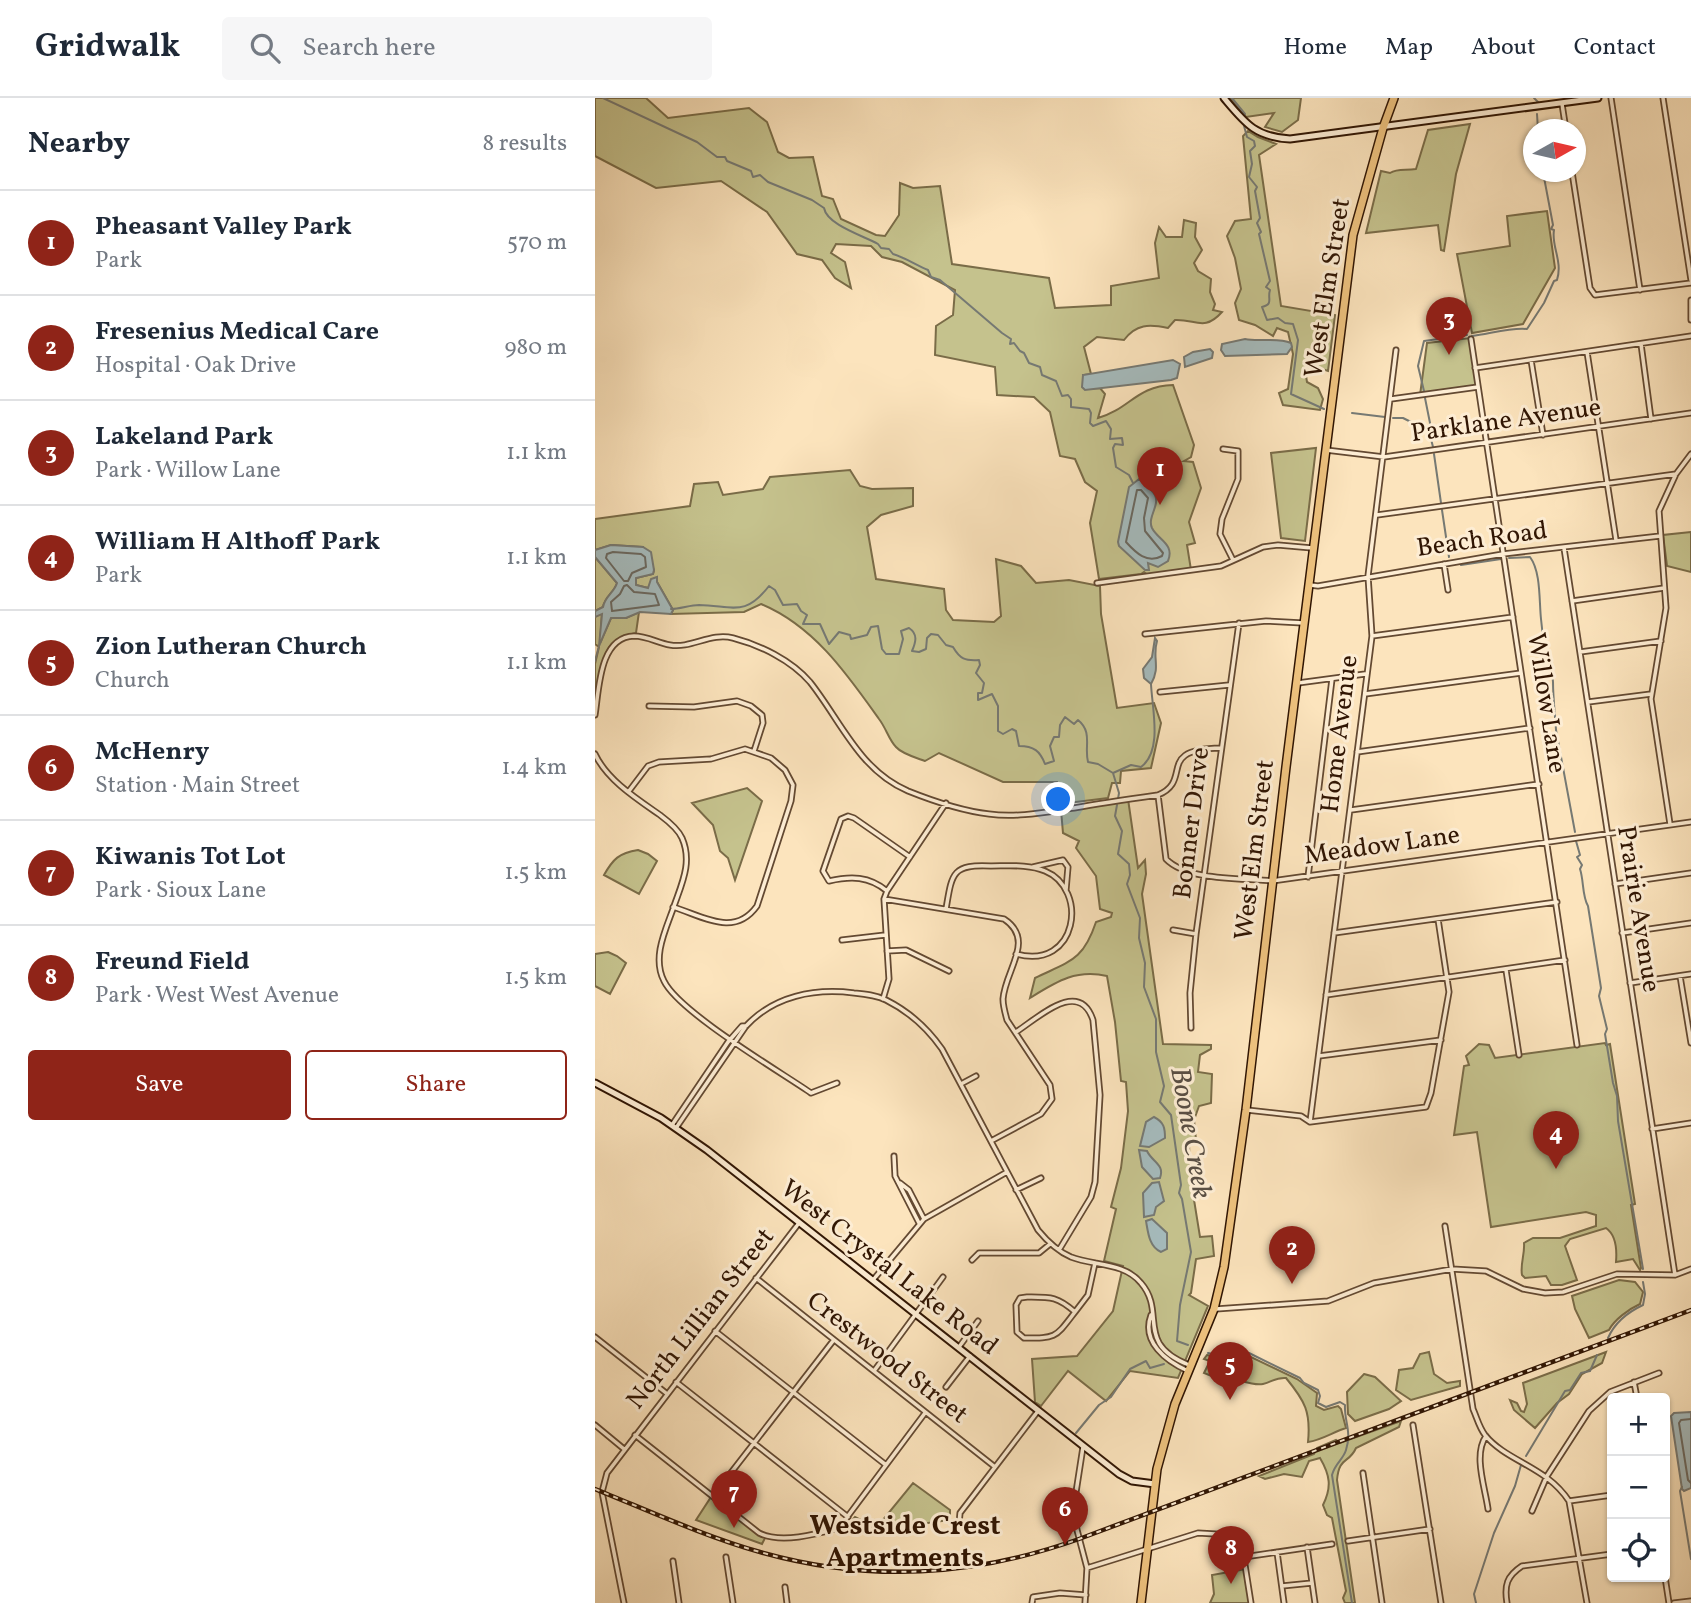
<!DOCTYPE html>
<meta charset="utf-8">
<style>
body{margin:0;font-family:Vollkorn,serif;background:#f6f6f7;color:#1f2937}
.controls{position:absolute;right:21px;bottom:21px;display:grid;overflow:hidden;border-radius:7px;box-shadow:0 2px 5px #0004}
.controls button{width:63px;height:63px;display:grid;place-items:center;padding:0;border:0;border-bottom:2px solid #e0e1e3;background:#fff;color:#1f2937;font:35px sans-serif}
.compass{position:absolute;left:928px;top:21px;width:63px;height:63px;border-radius:50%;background:#fff;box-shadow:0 2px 5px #0004;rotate:82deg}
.you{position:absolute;left:464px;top:702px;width:24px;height:24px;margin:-18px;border:5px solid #fff;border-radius:50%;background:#1a73e8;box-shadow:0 0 0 10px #1a73e833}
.badge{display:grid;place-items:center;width:46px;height:46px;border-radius:50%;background:#8f2418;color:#fff;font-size:23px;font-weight:700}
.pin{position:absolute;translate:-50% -58px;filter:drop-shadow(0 2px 4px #0008)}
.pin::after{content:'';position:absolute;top:37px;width:24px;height:21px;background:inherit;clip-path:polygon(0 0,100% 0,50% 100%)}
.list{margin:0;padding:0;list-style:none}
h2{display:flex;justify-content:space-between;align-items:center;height:91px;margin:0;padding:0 28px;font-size:30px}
h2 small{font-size:23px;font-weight:400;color:#747a83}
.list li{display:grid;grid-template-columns:46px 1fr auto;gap:21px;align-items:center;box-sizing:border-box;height:105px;padding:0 28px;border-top:2px solid #e0e1e3}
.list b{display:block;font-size:26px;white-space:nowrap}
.list p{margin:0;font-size:23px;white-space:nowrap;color:#747a83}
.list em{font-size:23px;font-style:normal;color:#747a83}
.actions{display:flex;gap:14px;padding:21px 28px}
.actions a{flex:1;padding:16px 0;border:2px solid #8f2418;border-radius:7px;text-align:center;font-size:24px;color:#8f2418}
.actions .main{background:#8f2418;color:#fff}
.icon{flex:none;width:38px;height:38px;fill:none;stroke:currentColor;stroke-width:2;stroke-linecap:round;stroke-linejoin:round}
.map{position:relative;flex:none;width:1096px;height:1505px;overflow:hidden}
header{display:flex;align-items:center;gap:42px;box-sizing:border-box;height:98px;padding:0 35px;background:#fff;border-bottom:2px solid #e0e1e3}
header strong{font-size:33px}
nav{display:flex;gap:38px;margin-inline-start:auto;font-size:24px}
.search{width:490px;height:63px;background:#f6f6f7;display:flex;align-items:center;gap:18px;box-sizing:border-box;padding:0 24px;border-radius:7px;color:#747a83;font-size:26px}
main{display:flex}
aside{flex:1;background:#fff}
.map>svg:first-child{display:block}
</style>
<header>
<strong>Gridwalk</strong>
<div class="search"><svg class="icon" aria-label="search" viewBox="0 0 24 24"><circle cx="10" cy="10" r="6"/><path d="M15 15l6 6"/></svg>Search here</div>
<nav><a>Home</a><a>Map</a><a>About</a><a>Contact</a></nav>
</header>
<main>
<aside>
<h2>Nearby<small>8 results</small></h2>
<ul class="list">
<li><span class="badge">1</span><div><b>Pheasant Valley Park</b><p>Park</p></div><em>570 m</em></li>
<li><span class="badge">2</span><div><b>Fresenius Medical Care</b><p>Hospital · Oak Drive</p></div><em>980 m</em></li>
<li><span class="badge">3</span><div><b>Lakeland Park</b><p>Park · Willow Lane</p></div><em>1.1 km</em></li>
<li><span class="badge">4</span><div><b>William H Althoff Park</b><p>Park</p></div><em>1.1 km</em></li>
<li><span class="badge">5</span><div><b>Zion Lutheran Church</b><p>Church</p></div><em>1.1 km</em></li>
<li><span class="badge">6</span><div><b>McHenry</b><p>Station · Main Street</p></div><em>1.4 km</em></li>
<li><span class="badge">7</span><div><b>Kiwanis Tot Lot</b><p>Park · Sioux Lane</p></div><em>1.5 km</em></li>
<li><span class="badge">8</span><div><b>Freund Field</b><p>Park · West West Avenue</p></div><em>1.5 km</em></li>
</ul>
<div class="actions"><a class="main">Save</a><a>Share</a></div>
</aside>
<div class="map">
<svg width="1096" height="1505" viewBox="0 0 1096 1505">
<rect width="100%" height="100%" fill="#fce4bd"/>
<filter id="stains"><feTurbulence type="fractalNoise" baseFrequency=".00286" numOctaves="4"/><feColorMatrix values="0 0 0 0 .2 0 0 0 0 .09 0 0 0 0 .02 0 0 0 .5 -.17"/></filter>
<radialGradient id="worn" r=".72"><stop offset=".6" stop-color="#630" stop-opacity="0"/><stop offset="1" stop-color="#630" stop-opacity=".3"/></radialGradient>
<path fill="#c5c28d" stroke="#7a6c48" stroke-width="2" d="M0,0H51L73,20L154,10L172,24L183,54L194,60L218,59L227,98L238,101L246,121L281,137L290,138L304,117L305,85L318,90L345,88L357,166L454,180L460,210L516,207V188L564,180L560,145L564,129L571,139H587L589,122L601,125L600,139L607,152L599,165L603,173L616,181L615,194L620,206L618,212L627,214C609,234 601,221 580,222L573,230C554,226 541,226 529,242L502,239L489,249L496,276L488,277L490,291L505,290L510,296L503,320C535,311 541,288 578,287L599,347L596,359L589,363L598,364L606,390L594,424L600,445L592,447L596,472L554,478L549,474L546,476L504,481L495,425L502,393L490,384L480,361L465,358L455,314L439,299L402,297L400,269L340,257L341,228L358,217L360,192L307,164L287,159L276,148L241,146L236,155L250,164L256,190L240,180L227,162L202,156L172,114L126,83L61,90L0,58Z
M635,0H706L703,22L687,34L670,29L679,15L651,19Z
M875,26L861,76L849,153L846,152L843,127L771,135L786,73L795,75C803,70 811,73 821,71L833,32Z
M653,33L663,39L681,46L664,57L686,208L740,217L733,273L724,270L714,272L711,278L712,284L723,290L728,301L725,312L688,307L684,295L693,291L698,256L693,234L682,230L678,238L660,227L644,222L640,205L646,191L640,160L632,138L640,123L656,121L648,38Z
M952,113L960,170L928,226L877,235L862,156L915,148L912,118Z
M876,240L883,289L825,297L832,245Z
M721,350L710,443L686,440L676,355Z
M255,372L265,388L277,391L318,390V408L286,417L272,429L281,481L349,491L351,512L358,522L399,524L406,518L401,461L426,468L441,485L474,482L505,488L506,516L522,610L559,605L566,625L556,670L526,673L525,685H517L513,700L465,706L462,684H408L344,655L330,663C322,660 307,656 301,649C294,642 291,630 284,621C252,576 219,528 166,506L149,514L76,516L78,512L62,484L53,490L41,487V480L58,476L59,472L48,449L16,447L0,452V421L95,408L99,386L123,384L128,397L168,391L175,379Z
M1096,434V474L1072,468L1068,437Z
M0,459L22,485C19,495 10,498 8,509L0,513Z
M44,514L41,535C1,542 13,567 0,593V566L4,549L0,546V519L7,515L5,545L16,520H31Z
M152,690L167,703L140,782L133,760L125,753L118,727L97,705Z
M533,701L543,770L550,762L551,776L547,796L568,946L616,947V951L605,957L603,974L617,976L616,1005L604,1008L599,1022L601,1042L594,1046L595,1077L605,1139L617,1138L619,1158L601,1161L596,1195L594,1197L613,1208L583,1280L535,1273L511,1303L473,1273L446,1308L440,1304L437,1261L482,1258L518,1213L528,1168L509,1163L521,1111L516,1109L526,1070L533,1013L531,984L526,983L520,924L512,878C480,871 461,884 435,900L440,880C475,863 488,863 501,824L516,819L517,815L505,811L501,778L481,750L484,743L468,735L466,712Z
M43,752L53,756L62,763L44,796L9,777C18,761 24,755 43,752Z
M13,854L22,858L31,865L15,896L0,888V856Z
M1010,945L1011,947L1015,946L1040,1106L1036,1107L1046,1170L1045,1172L1038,1161L1021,1164C1022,1152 1021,1137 1011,1130L975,1141L970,1148L982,1182L967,1187H956L951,1178L930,1180L927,1177C925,1166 930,1156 929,1145L938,1140H965L1001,1128V1117L991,1114L896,1129L882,1034L859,1037L869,968L874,967L871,958L884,946L894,947L900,960Z
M1024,1182L1040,1184L1048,1194L1045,1206C1034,1211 1019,1222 1014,1232L994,1240L980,1211L977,1198Z
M834,1254L839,1276L852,1285L865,1283V1288L816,1302L801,1292L804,1272L818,1270L825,1256Z
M1011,1254L1007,1265L987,1276L974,1296L962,1305L940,1330L919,1312L915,1302L922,1305L926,1313L929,1314L932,1306L928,1285Z
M612,1257L637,1262L654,1258L702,1281L722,1295L721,1308L729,1312L743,1308L746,1311L751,1330C738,1334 727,1342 713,1344C716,1314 710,1303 691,1280C681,1279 677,1284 668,1286C659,1288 648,1283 638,1281L634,1285L609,1275L615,1263L609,1261Z
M769,1276L780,1279L806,1303L794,1311L760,1323L753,1316L752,1294Z
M806,1323L804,1329L761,1350C754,1366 744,1358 742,1382L760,1505H750L748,1500L751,1493L737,1420L732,1417L728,1407C737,1389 735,1377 725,1360L714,1363L707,1379L689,1376L670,1381L664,1378L719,1356L722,1350L741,1342L745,1345Z
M318,1385L355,1412V1422L252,1436L247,1433L260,1419L278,1428H283Z
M116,1399L170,1440L167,1446L101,1422Z
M651,1471L656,1505H615L619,1496L617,1477Z"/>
<path fill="#a5bbbd" stroke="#767973" stroke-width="2" d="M650,241C664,244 683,239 696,245L697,249L692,256L630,258L626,252L627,246Z
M615,251L618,254L617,260L590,269L589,259L598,254Z
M578,262L585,266L582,280L576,282L490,292L487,289L488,277Z
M544,381C548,385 557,391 560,397C565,408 552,419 557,430C563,442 580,446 573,463L563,469L553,465L554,472H550L524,448L523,444L534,389Z
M16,447L48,449L56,454L59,472L58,476L41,480V487L53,490L56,481L62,479V484L78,512L76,516L45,514L31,520H16L4,548L7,516L0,519V513L8,509C10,498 19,495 22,485L0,459V452Z
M560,540L562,543C557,560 566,569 556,586L549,580L548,571L557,559Z
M559,1019C569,1024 570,1030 570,1040L554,1049L545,1048L551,1024Z
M544,1052L552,1053C557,1064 570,1066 565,1080L558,1081L547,1069Z
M564,1084L569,1103L561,1109L559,1117L549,1119L548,1095L557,1085Z
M557,1121L572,1135V1151L566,1154C554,1149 553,1134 551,1123Z
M1096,1314V1390L1089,1393L1087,1391L1076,1318L1079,1315Z"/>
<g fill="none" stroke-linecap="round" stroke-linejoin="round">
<path stroke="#6a6860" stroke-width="2" d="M542,392H546L553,400L549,420L550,433L568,455L567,458C552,466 541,455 531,444Z
M18,454L46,456L50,459L51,469L37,475L33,483H29L11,460L12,456Z
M32,487L39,494L60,496L64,507L17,513L16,504L25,496L29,488Z
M1096,1321L1086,1322L1084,1325L1093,1382L1096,1385"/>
<path stroke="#767973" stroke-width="2" d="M8,0L102,44L122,59H130L132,63L156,73L158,79L165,77L173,84L217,102L229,110C232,127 269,138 283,146L286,150L294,151L298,156C309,159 321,167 333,172L336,179L345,182L407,235L416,241L415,246L419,245L425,253L429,255L434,265L445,269L447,277L461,283L467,298L473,297L476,301V309L494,311L496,315L495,325L498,328L511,323L516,331L515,341L527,340L528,347L520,346L518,350L521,369L534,377L538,385
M637,0L650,16L649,19
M939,0L943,4
M942,16L943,32
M648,24L652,39L659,43L660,48L655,53L657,66L654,79L662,89L660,93L665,120L662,125L666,134L664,136L675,183L671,189L675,192C672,201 679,206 667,209L672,222L683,220L690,225L698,226L703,242L696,296L729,311
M877,238C894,236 917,229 932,231L949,205L959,183L962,182C968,163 956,148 959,132L956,131L958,127L948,74
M829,293L823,268L829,243L872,237
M830,300L835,325L834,333
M757,315L790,319
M798,320H808L834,333L838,349
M839,356L846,405
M847,412L854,459
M914,460L935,459C946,474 944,502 946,521C947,533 949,547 951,558C953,567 958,576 958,584C958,600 960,616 961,632L980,734
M866,467L906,461
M76,511C85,511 95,507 104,507C139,508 150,519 174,488L180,492L188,507L202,506L206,513L212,517L208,526H225L234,546L244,534L255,537L256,541L272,537L276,529L283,528L287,551L291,556H304L308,541L306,533L314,530C323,536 321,544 317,553L324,554L331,551L332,540L336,536L343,537L351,547L358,549C365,561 370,563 384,562L385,567L381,575L389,585L387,595H383V602L397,596L403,608V633L408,636L417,631L421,633L424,648C439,648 445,653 450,666L459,663L455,648L459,639H464L465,627L470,619L479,626L483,622C498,634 489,649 493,664L503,666L518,675L524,695L523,701
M0,563L4,548
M518,675L536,667L546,669C568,653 557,610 556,586
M522,707L520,718L527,733L523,756L534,766L535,777L532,786L545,820L544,840L550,865L549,889L561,921V954L569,988L565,1004L576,1017L586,1087L584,1095L587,1101L596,1154L585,1207L582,1243L593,1247
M981,743L985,757L982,759L987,767L985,771C989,783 987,798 993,808L1006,890L1004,898L1012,931L1010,936L1018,985L1022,998L1023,1023L1048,1171
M1013,1240C1020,1224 1033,1214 1048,1207L1050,1196L1048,1184
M613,1255L636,1260L654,1255L705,1280L709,1285L723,1292L725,1298L723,1305L731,1309L745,1304L750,1307C749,1323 757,1333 751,1352C748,1362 740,1365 737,1377L757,1505
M481,1335L504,1307L516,1299L535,1271L551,1263L555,1270L569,1266
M931,1358L970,1293L975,1292L986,1275L995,1273L1002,1257
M1087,1389L1085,1393L1096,1461
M881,1505L879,1496L899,1435L920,1388L926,1367"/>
<g stroke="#634932" stroke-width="7">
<path id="street" d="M1016,0L1045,192
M1068,0L1096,182
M967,6L971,32
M977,74L995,190L1000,197L1096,185
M1096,202V222
M876,241L982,947
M1046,246L1056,321
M992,254L1021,442
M936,262L948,337
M880,270L1096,238
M796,301L883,289
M628,351L643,353V381L627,421L625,436L638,462
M731,352L789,359L1096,315
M782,417L1081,376
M969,450L1080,1177
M849,466L853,492
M502,485L626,468L668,449L683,447L717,450
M715,487L723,488L908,456L1065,438
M977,503L1069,490
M550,536L671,523L708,525
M777,538L918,519
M985,554L1066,543
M703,585L770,576
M565,594L634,587
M770,596L926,575
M993,604L1056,596
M54,608L99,609L142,603L156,608L167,617L168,625L159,653
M0,617C4,592 4,539 39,538C52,538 63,545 75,547C96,551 116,534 138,540C165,547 196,562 215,584C246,623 264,672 313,693C338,703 368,713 394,716C422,720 451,714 479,710C507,705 535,701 563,697C599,682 559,651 626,650
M762,654L935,630
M0,656C12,682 42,701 65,717C73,723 83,731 87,740C98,765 86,787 78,811C70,833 57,860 69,883C84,914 184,973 216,995L242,985
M34,693L53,668L64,664L116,661L150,651L176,660L190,672L198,687L196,703L162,808C139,840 108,818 78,809
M563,697L571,761C592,783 648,780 677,783L1096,724
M756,712L944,686
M1075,726L1056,601L1071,510L1064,413L1081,376L1096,356
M438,769L468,762L473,769L471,792
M713,779L737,581
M1020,786L1096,775
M292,793C274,778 256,778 234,783L228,773L246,721L253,718L259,720L315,759
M289,801L409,821C441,842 410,872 408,901C408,908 410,915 412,922L455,987L457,1001L446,1016L396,1043
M351,811C357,775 357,766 396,768C414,768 434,766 450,773C494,791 483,873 421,856
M578,832L601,836
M739,835L962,804
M1027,835L1096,825
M247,842L290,837
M292,853L311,852L354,873
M911,872L924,957
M1085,878L1096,945
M1035,885L1096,876
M731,897L970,862
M288,901L294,881L289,801L292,793L351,705
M596,930L595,895L601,836L644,525
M421,934C443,920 484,880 498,922L505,997L500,1084L496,1099L464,1152
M724,958L846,942
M366,986L381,978
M652,1012L706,1018L715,1024L831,1009L836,995L854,894L843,821
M715,1024L777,538L773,478L801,252
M77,1027L133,944L147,928H151
M81,1030L151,928C179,898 219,890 259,895C270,896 281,897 291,902C313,913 333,931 347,951L443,1132C452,1143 462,1153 476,1159C499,1168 529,1164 546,1185C572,1215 539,1245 594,1267
M1057,1031L1096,1025
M299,1058L300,1078L324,1125
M305,1085L314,1092L329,1121
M421,1092L446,1080
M850,1128L878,1311C882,1320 884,1329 890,1337C912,1364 951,1368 974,1403L992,1505
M377,1162L384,1155H444L455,1146
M161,1180L400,1369
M278,1182L329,1121L412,1074
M432,1199C455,1199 462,1198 480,1214C460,1240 462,1240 429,1240L422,1234L421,1207L425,1200Z
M621,1211L733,1203L779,1185L857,1171L891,1173L928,1191L950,1195L968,1194L1022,1176L1080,1177L1096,1171
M480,1214L493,1197L500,1165
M556,1217C546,1244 571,1263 593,1273
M120,1233L291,1367
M0,1239L71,1295
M364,1249L383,1223
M279,1273L348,1179
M81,1284L253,1419
M1039,1284L1042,1300
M351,1289L375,1258
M0,1327L29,1351
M818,1327L846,1505
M40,1337L164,1435C186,1446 222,1436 244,1430L330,1315
M891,1338C878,1357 890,1389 893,1411
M488,1349L479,1407L482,1432L492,1470L490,1505
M768,1375L787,1505
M118,1398L238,1243
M974,1403L1017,1397
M937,1413L952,1378L994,1313L1015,1294L1064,1275
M364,1426L365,1415L443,1313
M753,1443L835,1431
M712,1449L720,1505
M682,1454L689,1505
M131,1459L138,1505
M649,1459L737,1446
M78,1463L84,1505
M492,1470L603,1435L638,1437L647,1448L656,1505
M1070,1479L1074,1505
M687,1488L717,1485
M190,1489L192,1505
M29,1505L7,1394L12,1375L204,1125
M437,1505L438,1499L465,1495L491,1497
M912,1505C909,1487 912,1478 927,1468L1017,1456
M1079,1505L1096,1503"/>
</g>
<g stroke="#301503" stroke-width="9">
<path id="secondary" d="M629,0C650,25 660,39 695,41L1003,0
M0,985L66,1020L112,1052L524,1376L537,1383L560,1386"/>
</g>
<g stroke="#301503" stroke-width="10">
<path id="primary" d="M546,1505L562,1371L580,1306L619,1211L629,1169L651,1012L691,669L758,137L788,30L799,0"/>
</g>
<use href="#street" stroke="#fdedd4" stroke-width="3.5"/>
<use href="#secondary" stroke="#fdedd4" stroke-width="5"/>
<use href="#primary" stroke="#eec27e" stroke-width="7"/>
<g stroke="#301503" stroke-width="4.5">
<path id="rail" d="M0,1391C52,1412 111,1439 165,1454C275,1485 377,1479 484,1441L1096,1212"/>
</g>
<use href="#rail" stroke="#fdedd4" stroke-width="2" stroke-dasharray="5" stroke-linecap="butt"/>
</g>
<g text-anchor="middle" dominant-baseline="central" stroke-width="6" stroke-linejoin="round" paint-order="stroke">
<g font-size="26" fill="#301503" stroke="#fdedd4">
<text transform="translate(733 190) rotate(-81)">West Elm Street</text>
<text transform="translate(911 323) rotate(-8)">Parklane Avenue</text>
<text transform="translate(887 442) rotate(-8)">Beach Road</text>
<text transform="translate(951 605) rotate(81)">Willow Lane</text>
<text transform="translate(745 636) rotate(-83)">Home Avenue</text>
<text transform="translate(597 725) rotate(-83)">Bonner Drive</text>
<text transform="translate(787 748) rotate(-8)">Meadow Lane</text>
<text transform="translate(660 752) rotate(-83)">West Elm Street</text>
<text transform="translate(1043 811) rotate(81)">Prairie Avenue</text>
<text transform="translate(294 1170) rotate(38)">West Crystal Lake Road</text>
<text transform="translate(106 1221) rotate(-52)">North Lillian Street</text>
<text transform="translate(292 1260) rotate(38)">Crestwood Street</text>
</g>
<g font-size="28" font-style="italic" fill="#594f44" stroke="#fdedd4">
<text transform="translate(595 1035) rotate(80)">Boone Creek</text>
</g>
<g font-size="28" font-weight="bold" fill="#301503" stroke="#fdedd4">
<text x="310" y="1428">Westside Crest<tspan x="310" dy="32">Apartments</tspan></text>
</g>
</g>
<rect width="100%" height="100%" filter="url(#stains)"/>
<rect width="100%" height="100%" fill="url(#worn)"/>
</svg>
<div class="controls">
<button>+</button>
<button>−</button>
<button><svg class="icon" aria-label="locate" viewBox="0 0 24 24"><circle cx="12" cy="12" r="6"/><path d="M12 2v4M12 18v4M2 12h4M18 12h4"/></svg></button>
</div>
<svg class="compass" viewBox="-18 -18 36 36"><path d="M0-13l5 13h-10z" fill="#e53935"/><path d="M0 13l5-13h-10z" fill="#747a83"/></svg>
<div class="you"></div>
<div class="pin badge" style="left:565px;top:407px">1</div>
<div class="pin badge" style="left:697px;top:1186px">2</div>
<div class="pin badge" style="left:854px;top:257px">3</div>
<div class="pin badge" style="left:961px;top:1071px">4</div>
<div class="pin badge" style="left:635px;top:1302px">5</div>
<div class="pin badge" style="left:470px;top:1447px">6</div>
<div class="pin badge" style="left:139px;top:1430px">7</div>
<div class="pin badge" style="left:636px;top:1486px">8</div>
</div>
</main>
